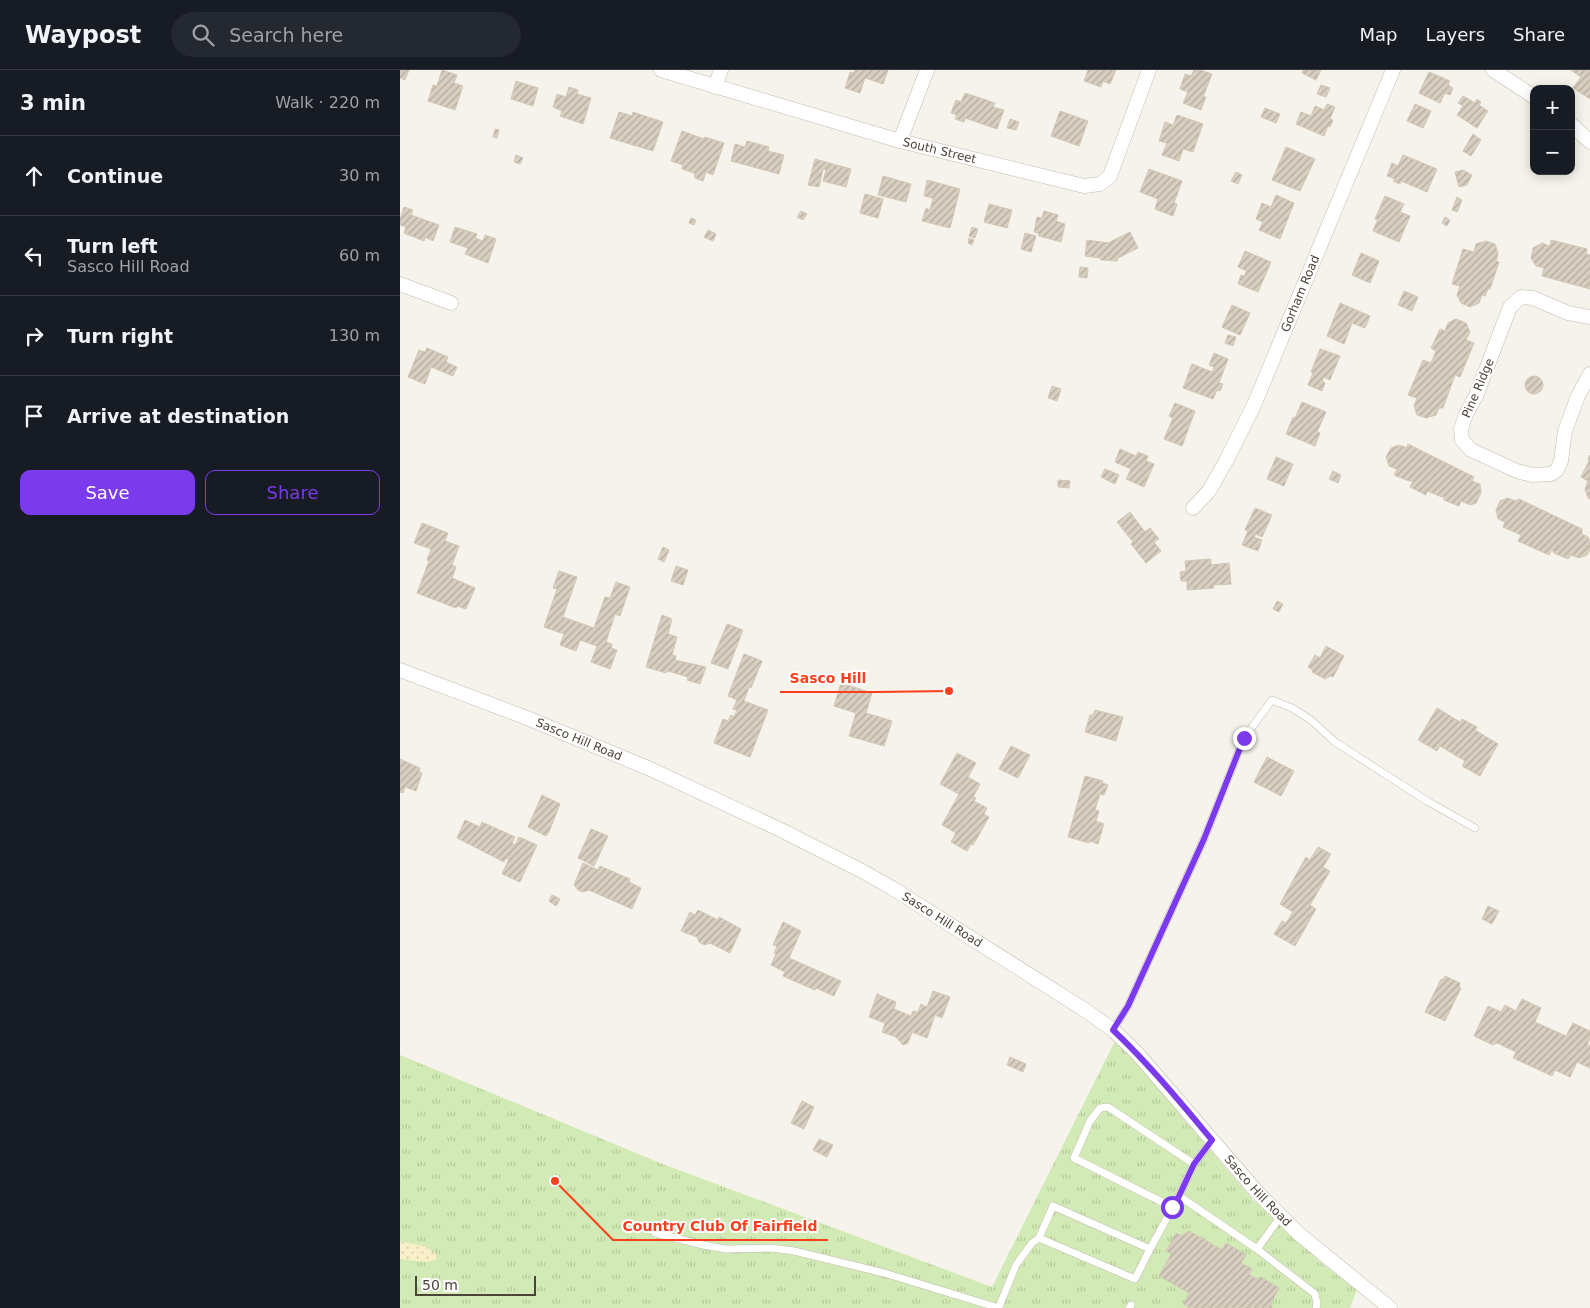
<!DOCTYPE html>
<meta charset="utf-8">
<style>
body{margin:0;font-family:"DejaVu Sans",sans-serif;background:#242831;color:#f1f3f6}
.controls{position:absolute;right:15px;top:15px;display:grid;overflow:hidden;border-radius:10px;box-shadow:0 2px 12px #0003}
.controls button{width:45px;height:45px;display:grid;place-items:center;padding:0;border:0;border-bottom:1px solid #363941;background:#171b24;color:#f1f3f6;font:25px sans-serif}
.scale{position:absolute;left:15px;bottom:12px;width:121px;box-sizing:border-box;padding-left:5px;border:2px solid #4b4439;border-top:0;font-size:14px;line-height:18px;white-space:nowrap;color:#4b4439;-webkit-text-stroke:4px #fff;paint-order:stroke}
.stop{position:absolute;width:15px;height:15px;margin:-11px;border:4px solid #7c3aed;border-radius:50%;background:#fff}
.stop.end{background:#7c3aed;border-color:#fff;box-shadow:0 1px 5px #0008}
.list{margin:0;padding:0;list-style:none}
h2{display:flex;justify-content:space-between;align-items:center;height:65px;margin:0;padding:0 20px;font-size:21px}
h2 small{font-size:16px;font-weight:400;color:#9ea1a6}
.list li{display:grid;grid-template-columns:32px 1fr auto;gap:15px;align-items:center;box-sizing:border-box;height:80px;padding:0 20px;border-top:1px solid #363941}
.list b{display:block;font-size:19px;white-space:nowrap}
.list p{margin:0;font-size:16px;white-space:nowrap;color:#9ea1a6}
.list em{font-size:16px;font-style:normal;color:#9ea1a6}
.actions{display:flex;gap:10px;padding:15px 20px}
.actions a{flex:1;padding:11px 0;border:1px solid #7c3aed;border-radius:10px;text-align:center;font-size:18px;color:#7c3aed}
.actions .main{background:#7c3aed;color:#fff}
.icon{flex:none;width:28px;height:28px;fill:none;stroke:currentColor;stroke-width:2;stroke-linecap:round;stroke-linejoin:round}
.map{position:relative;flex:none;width:1190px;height:1238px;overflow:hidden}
header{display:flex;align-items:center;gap:30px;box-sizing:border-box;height:70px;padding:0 25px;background:#171b24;border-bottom:1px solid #363941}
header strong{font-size:24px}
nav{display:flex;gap:28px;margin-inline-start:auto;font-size:18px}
.search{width:350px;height:45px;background:#242831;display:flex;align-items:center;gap:12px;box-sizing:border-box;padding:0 18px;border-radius:28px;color:#9ea1a6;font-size:19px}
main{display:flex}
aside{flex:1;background:#171b24}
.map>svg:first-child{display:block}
</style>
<header>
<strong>Waypost</strong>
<div class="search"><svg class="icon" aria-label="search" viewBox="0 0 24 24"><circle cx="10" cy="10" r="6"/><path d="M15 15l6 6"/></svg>Search here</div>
<nav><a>Map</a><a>Layers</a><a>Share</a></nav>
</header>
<main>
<aside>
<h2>3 min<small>Walk · 220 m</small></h2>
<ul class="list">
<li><svg class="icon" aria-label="ahead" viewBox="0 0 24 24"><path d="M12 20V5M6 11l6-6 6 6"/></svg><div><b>Continue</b></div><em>30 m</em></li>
<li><svg class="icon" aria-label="left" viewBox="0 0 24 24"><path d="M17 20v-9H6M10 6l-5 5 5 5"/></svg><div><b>Turn left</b><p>Sasco Hill Road</p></div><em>60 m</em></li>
<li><svg class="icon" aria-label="right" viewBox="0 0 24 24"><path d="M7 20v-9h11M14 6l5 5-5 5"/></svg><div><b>Turn right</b></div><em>130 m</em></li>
<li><svg class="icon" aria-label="arrive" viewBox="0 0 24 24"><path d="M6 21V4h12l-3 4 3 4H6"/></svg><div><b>Arrive at destination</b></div></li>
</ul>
<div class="actions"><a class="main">Save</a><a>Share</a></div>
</aside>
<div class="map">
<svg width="1190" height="1238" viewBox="0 0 1190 1238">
<defs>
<pattern id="grass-tufts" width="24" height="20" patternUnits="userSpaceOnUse" patternTransform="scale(1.25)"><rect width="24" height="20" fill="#d2eab5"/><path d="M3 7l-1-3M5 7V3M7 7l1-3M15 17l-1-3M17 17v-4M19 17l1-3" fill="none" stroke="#b6ca9c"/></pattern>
<pattern id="sand-dots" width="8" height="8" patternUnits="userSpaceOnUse" patternTransform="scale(1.25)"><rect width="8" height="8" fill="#f9efc9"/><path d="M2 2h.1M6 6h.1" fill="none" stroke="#d7cead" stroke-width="1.8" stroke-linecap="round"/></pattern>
<pattern id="building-hatch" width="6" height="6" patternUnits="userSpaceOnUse" patternTransform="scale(1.25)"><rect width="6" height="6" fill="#d8cfc1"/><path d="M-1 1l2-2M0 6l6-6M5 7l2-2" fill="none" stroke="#b1aa9e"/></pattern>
</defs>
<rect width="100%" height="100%" fill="#f6f3ec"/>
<path fill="url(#grass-tufts)" d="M716,969L745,997L781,1046L853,1130L881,1151L920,1192L957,1220L950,1238H0V985L260,1093L592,1217Z"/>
<path fill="url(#sand-dots)" d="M0,1171L27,1177L36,1184V1190L26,1192L0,1189Z"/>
<path fill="url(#building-hatch)" stroke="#d3c7b4" d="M0,0H9L5,10L0,8Z
M42,0L57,5L54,13L63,16L55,40L28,31L33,15L37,16Z
M455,0H488L483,14L465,8L460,23L445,18L450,2L454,3Z
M688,0H716L710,14L703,11L701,17L684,11Z
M794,0H800L812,4L803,27H806L801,40L783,33L788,22L780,19L785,4L791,6Z
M903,0H921L916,10L902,3Z
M1171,0H1190V29L1173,18L1181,7Z
M1029,2L1050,11L1048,15L1053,18L1050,25L1045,23L1040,33L1019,23Z
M116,11L138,18L133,36L111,29Z
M921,15L930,18L926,27L917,24Z
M169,17L178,20L177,24L191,28L183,54L160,46L162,41L153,37L157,24L166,27Z
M565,23L595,33L593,37L604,40L597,59L565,48L564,52L555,49L557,45L551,43L556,30L561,32Z
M1063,26L1075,33L1077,29L1081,32L1079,35L1088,41L1077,58L1057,45L1063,36L1058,33Z
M927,34L935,37L930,49L933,50L930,57L928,56L924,66L896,54L901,42L911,46L915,36L924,40Z
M1015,34L1031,41L1023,58L1007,51Z
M865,38L880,44L876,53L861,47Z
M660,41L688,51L679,76L651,66Z
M219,42L232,46L233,42L263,52L253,81L210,68Z
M777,45L803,54L793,82L783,79L779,91L762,85L767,73L759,71L765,52L773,55Z
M610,49L619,52L616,60L607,58Z
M95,59L99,60L97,68L93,67Z
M282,61L304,69L305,67L324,73L313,105L306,102L303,111L295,108L294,103L282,99L283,95L271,91Z
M1073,64L1081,70L1071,86L1063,81Z
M347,71L369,77L368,81L384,85L379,104L331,91L335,74L345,77Z
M886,77L915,89L900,121L872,110Z
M116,85L123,88L120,94L114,92Z
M1003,85L1037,99L1027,122L1001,111L1000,114L993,111L995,109L987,106L992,93L998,96Z
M415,89L451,99L446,117L423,111L426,100L423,99L419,117L408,115Z
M749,99L782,111L774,133L777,134L773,146L755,139L758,129L740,122Z
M1063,100L1072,105L1067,115L1059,117L1055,102Z
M836,102L842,105L838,114L831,111Z
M483,106L511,114L506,132L478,125Z
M527,110L560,119L550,158L522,151L526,138L530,140L533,128L524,126Z
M465,124L483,129L478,148L460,143Z
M876,125L894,133L880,169L859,160L863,152L856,149L862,133L871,137Z
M985,126L1004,134L1000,142L1010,146L999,172L973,161L978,149H975Z
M1057,127L1062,130L1057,142L1052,140Z
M589,134L612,140L607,158L584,152Z
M4,137L13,140L11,145L39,155L33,171L25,167L24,171L4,163L6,157L0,155V149Z
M401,141L407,144L403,150L397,147Z
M644,141L658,145L656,151L665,154L661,172L639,166L638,163L634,162L637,147L642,148Z
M1045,147L1050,150L1047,156L1042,153Z
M291,148L296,150L294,155L289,153Z
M55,157L77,164L75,168L83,171L85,165L96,169L88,193L65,184L68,178L50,172Z
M572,157L578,159L575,168L569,166Z
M308,160L316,164L313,171L304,167Z
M730,162L738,178L718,188L717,191L701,190L700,188L685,186L687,170L708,173Z
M625,163L636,166L631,182L621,179Z
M569,168L574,170L572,175L568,173Z
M1151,170L1187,179L1186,184L1190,185V219L1142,206L1144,198L1136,196L1131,188L1133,178L1142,173L1150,176Z
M1086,171L1095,174L1098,183L1096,191L1099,192L1090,219H1088L1085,226L1082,225L1079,233L1070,237L1061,233L1057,225L1060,216L1052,214L1063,179L1074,182L1076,174Z
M845,181L871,192L858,222L838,214L841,205L844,206L847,201L838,197Z
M961,183L979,191L970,213L952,205Z
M680,197L688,198L687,208L679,207Z
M1004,221L1018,227L1012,241L998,235Z
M940,233L970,246L965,258L952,253L944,274L927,266Z
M832,235L850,243L840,265L822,257Z
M1056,249L1066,253L1070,262L1066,270L1074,273L1060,307L1055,305L1043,338H1039L1036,345L1026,348L1017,345L1014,336L1017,328L1008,325L1023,290L1031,293L1036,281L1031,278L1040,259L1045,261L1048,253Z
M828,265L836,267L833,276L825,273Z
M27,278L48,287L46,292L57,297L53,306L31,297L25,314L8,307L19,280L25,282Z
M920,279L940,286L930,310L924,307L922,311L925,313L922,321L908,315L913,303L911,302Z
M814,283L828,289L819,313L823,314L820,321L817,320L813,329L783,318L792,294L812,302L814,297L809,295Z
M1125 315a9 9 0 1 1 18 0a9 9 0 1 1-18 0Z
M652,316L661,319L657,331L648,328Z
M902,332L926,342L917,362L920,363L915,376L886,364L893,347L895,348Z
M775,333L795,341L782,376L764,369L773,348L769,346Z
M1008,374L1074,407L1072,411L1080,414L1081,423L1076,433L1070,435L1061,431L1059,436L1044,430V426L1042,427L1027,421L1026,425L1010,417L1013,411H1009L994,405L997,399L989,396L986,387L991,378L999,375L1007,378Z
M720,379L736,386L738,382L748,386L746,391L754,394L744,417L726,409L731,399L715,392Z
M1190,385V429L1188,428L1185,419L1188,411L1181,407L1189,391L1188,388Z
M876,387L893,394L884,416L867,409Z
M705,399L719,405L715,414L701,407Z
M933,401L941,405L938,413L929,409Z
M658,410L670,411L669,418L658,417Z
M1108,428L1115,431L1119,429L1182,459V464L1188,467L1190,472V480L1187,485L1179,488L1171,485L1168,489L1154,483L1152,479L1149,485L1118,471L1121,465L1103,457L1105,452L1098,449L1096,440L1100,431Z
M855,438L872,445L862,467L856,464L854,467L862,470L858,481L842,475L848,461L845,460Z
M730,442L745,462L750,458L759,469L754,472L761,481L746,493L731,474L733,472L717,452Z
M22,453L48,463L45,471L59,476L52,495L56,497L52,508L75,518L66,539L57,536L56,538L17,523L29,491L27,490L31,479L14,473Z
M263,477L269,480L264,492L258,489Z
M811,489V495L829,493L831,514L813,515L814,518L787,520V511H781L780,502L786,501L785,491Z
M276,496L288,500L283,515L271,511Z
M159,501L177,507L163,547L194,558L205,527L210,528L216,512L230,517L220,546L215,544L206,572L212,574L211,578L217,580L210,599L191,592L197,576L180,570L176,581L160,575L164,564L144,557L157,519L153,518Z
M877,531L883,534L879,542L873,539Z
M262,545L272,549L268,564L277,567L272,585L276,586L275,590L306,597L300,614L287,610L288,607L268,601L266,603L246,597Z
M327,554L343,560L328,599L311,593Z
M926,576L944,586L933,607L931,606L925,609L912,602L913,600L908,597L915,585L920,588Z
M344,584L362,591L351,618L349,617L344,631L368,640L350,687L314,673L323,649L328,651L331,645L334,647L337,640L333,639L337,630L328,626Z
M441,613L472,623L466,643L492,651L484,676L449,666L456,643L434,636Z
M1037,638L1060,652L1062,649L1077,657L1075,660L1098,674L1080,706L1062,696L1065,691L1040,676L1037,681L1018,670Z
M695,640L723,647L716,671L685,662L690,645H693Z
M611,676L630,685L618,708L599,699Z
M557,683L576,693L568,707L580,714L573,727L576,728L574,731L587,738L584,744L589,747L573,775L571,774L567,781L551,772L556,763L542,755L559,724L540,714Z
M867,687L894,701L881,726L854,712Z
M0,689L20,698L19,702L22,703L16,721L5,717L3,723L0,722Z
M685,706L703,711L702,713L708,715L704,725L700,724L695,740L699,741L696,751L704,754L698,774L690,771L689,773L668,767Z
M142,725L160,734L149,762L146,766L128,757Z
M65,750L80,757L82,752L115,767L112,773L115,775L119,767L137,775L120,812L102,804L109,789L106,788L104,792L57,768Z
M191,759L208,766L194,796L178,788Z
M918,777L931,784L923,797L930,801L910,835L916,839L895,876L874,864L882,851L886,853L893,842L880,834L906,787L910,790Z
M183,793L198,800L200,796L230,809L229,812L241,818L232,839L189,820L183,822L178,820L174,815Z
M152,825L160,829L156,836L149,831Z
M1088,836L1099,841L1092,854L1082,849Z
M298,840L318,850L319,847L341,859L330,883L310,873L305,875L299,872L297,867L281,861L290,842L295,845Z
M383,852L401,861L389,888L441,911L434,926L416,918L415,920L383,906L385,902L371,895L376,884L374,883L377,876L373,875Z
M1045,906L1060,913L1059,917L1061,918L1045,951L1025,942L1041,909L1043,910Z
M533,921L550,927L542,948L535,945L527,968L512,962L508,973L503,975L496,967L482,962L485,953L469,947L477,924L496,932L494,939L511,946L513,941L518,942L521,934L527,937Z
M1122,929L1141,938L1135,952L1166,966L1173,953L1190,961V968L1187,975L1190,976V998L1177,992L1170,1007L1155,1000L1152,1006L1113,988L1116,982L1097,973L1093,975L1074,966L1088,936L1101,942L1105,935L1116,941Z
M610,987L626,994L623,1002L607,995Z
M402,1031L414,1037L404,1059L391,1053Z
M419,1069L433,1075L427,1087L413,1080Z
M789,1161L822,1180L826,1173L846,1185L841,1193L852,1199L849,1204L856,1209L861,1207L879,1218L871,1233L872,1238H790L783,1234L789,1223L759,1206L771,1184L766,1181L776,1163L782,1166Z"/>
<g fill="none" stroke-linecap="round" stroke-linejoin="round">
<g stroke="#c2bbae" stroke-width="8">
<path id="lane" d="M713,960L728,936L804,769L844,668L872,630L892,638L911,650L935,672L1027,731L1075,758
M779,1126L857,1179
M772,1137L674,1088L690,1051L700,1038L708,1037L794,1094
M881,1146L857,1179L915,1224L917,1234L916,1238
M255,1163L303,1175L326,1179L372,1178L394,1181L484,1203L599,1238
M639,1168L735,1209L750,1179L779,1126L794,1094L812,1070
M599,1237L616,1195L632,1173L639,1168L653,1136L750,1179
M729,1238L731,1235"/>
</g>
<g stroke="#c2bbae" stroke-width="15">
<g id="street">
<path id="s1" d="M261,0L500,71L684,116L700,114L710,106L749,0"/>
<path d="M1093,0L1134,27"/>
<path d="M315,17L321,0"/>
<path d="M1171,54L1190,72"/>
<path d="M500,71L527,0"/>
<path d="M0,214L51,233"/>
<path d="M1190,247L1168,243L1133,228L1121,227L1110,237L1076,326L1066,344L1061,359L1062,370L1071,380L1117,401L1132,405L1151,404L1157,400L1161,391L1165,361L1178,326L1190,304"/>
<path id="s2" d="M793,438L809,421L826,391L854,335L993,0"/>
<path id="s3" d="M0,600L127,648L248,698L381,760L462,801L492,818L688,942L713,960L736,982L857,1122L899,1164L990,1238"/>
</g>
</g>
<use href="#lane" stroke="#fff" stroke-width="7"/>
<use href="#street" stroke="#fff" stroke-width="14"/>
</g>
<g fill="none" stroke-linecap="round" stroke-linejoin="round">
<path stroke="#7c3aed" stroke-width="6" d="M772,1137L779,1126L794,1094L812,1070C780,1032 749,994 713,960L728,936L804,769L844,668"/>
</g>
<g text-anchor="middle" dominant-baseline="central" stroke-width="4" stroke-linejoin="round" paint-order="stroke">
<g font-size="12" fill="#4b4439" stroke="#fff">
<text stroke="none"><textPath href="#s1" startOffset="290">South Street</textPath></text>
<text stroke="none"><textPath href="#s2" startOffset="241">Gorham Road</textPath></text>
<text transform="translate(1078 318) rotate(-67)">Pine Ridge</text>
<text stroke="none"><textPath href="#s3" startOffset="192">Sasco Hill Road</textPath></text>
<text stroke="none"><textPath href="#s3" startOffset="598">Sasco Hill Road</textPath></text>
<text stroke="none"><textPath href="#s3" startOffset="1018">Sasco Hill Road</textPath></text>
</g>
</g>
<path fill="none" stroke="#fc3f1d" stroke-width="2" d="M549 621L476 622H380M155 1111L213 1170H428"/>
<g fill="#fc3f1d" stroke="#fff" stroke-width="2">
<circle cx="549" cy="621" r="5"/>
<circle cx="155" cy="1111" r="5"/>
</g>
<g font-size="14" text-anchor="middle" font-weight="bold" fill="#fc3f1d" stroke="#fff" stroke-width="4" stroke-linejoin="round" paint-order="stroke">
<text x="428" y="613">Sasco Hill</text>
<text x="320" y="1161">Country Club Of Fairfield</text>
</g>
</svg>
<div class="controls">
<button>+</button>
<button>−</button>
</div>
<div class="scale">50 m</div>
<div class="stop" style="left:772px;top:1137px"></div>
<div class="stop end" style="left:844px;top:668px"></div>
</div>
</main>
